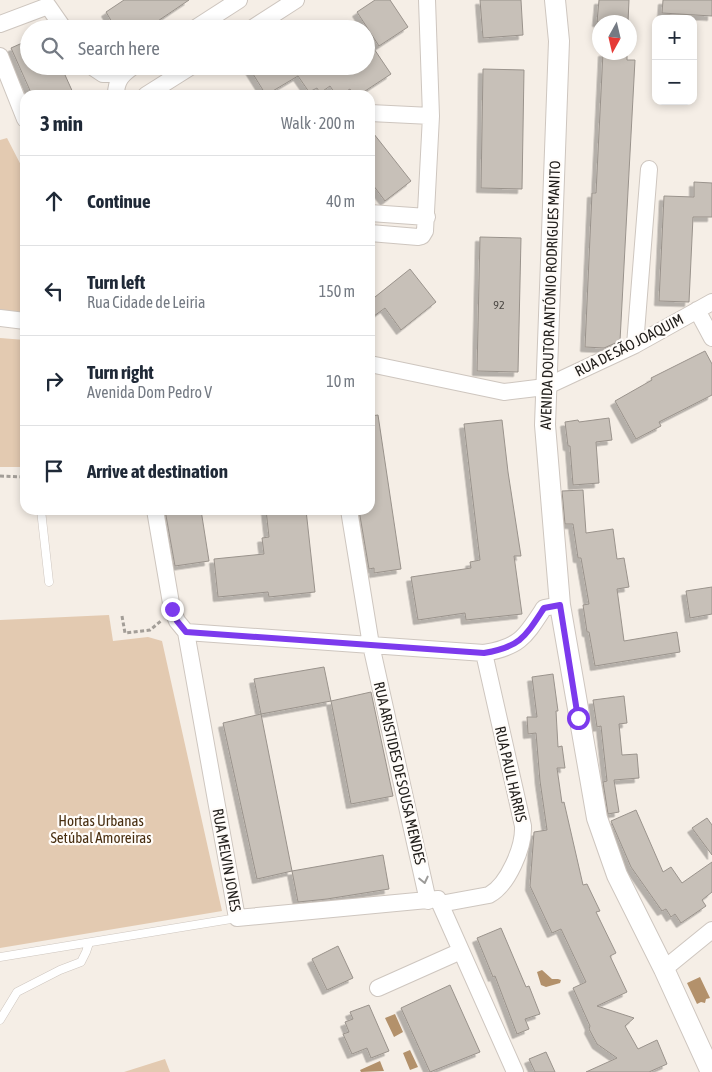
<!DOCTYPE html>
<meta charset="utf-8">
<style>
body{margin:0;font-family:"Asap Condensed",sans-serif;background:#f6f6f7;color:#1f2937}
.controls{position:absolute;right:15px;top:15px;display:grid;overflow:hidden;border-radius:10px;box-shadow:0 2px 8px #0003}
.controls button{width:45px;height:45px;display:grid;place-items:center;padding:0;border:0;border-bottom:1px solid #e0e1e3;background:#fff;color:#1f2937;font:25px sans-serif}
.compass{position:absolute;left:592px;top:15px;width:45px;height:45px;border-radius:50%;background:#fff;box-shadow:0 2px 8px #0003;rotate:188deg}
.stop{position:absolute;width:15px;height:15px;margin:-11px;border:4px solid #7c3aed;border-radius:50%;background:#fff}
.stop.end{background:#7c3aed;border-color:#fff;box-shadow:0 1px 5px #0008}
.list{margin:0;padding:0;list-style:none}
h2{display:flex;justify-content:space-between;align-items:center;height:65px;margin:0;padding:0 20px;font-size:21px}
h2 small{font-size:16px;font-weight:400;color:#747a83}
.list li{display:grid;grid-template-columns:32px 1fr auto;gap:15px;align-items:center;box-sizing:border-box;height:90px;padding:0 20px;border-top:1px solid #e0e1e3}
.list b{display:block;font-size:19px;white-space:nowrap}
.list p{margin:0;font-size:16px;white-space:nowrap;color:#747a83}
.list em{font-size:16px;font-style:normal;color:#747a83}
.icon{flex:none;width:28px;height:28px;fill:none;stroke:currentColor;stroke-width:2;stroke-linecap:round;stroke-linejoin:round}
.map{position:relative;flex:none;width:712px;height:1072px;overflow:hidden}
.search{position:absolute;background:#fff;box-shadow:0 2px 8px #0003;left:20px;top:20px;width:355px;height:55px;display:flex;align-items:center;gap:12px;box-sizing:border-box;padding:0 18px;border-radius:28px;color:#747a83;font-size:19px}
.panel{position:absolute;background:#fff;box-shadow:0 2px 8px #0003;left:20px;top:90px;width:355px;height:425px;border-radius:15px}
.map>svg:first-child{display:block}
</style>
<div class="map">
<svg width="712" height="1072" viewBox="0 0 712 1072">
<defs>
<filter id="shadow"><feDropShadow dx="-4.5" dy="4.5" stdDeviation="0" flood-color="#0004"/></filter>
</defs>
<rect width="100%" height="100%" fill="#f5eee6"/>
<path fill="#e3cab1" d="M7,138L25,173V313L0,310V140Z
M0,338L25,340V467H0Z
M109,615L113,641L148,637L162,641L222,911L0,948V620Z
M165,1059L170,1072H124Z"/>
<path fill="#b3916b" d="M542,970L552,979H558L561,980L560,983L546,987L541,985L537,972Z
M700,977L710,998L706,999L705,1003L701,1002L697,1004L687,983Z
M395,1014L403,1032L394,1037L385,1018Z
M410,1050L418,1067L410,1070L403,1053Z
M380,1061L384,1071L361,1072L360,1070Z"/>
<path fill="#c7c0b8" stroke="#9a938c" filter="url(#shadow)" d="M124,0H189L146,29H116L106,12Z
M375,0H390L408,27L379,46L357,12Z
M480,0H521L523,35L483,38Z
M599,0H629L628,22H597Z
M663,0H712V16L662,13Z
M366,37L391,74L359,95H354L350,89L340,95H336L330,86L320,93L317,88L309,92L298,76L266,95L248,66H366Z
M29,40V66H61L74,95H32L11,48Z
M603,52H627V60H635L620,341L604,348L585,347L592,193H596Z
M483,69L524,70L522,189L481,188Z
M370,129L411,181L385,201L370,181Z
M694,182L712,183V217H693L689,302L659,301L664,196L694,197Z
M480,237L521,238L518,372L477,371Z
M410,269L436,302L401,330L385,308L370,319V301Z
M705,351L712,364V395L659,422L661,426L636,439L615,401L652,380L651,378Z
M378,415L401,569L374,573V568L369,569L359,510H370V416Z
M609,418L612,440L596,442L599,483L573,485L570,446H568L565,422L578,420L579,422Z
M502,420L508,472L521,556H514L522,614L466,620L465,613L418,620L411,577L471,568L470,562L480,560L464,424Z
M583,490L586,533L613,529L617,559L624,558L629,587L617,589L624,641L677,632L680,652L595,666L589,632H587L583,605L589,604L581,558H578L573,524H565L562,491Z
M165,510H201L209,561L175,566Z
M266,510H306L315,592L269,597L268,592L218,597L214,559L264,554L262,538L269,537Z
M712,587V614L690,618L686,591Z
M324,667L331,701L261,714L254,679Z
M553,674L558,711H556L558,747L562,746L565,768H557L562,803L564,802L583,885L587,884L600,911L596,912L616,953L610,956L627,992L597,1006L634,1018L625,1026L638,1049L657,1040L667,1064L649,1072H586L617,1058L597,1044L589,1029L590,1026L573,988L586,982L561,929L552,933L530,886L534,832L547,830L540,781L536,733L528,734L527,717H537L532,677Z
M371,692L393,796L351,804L331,701Z
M624,696L627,723L619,724L622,755L637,754L639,778L614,780L619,812L608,814L603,782L607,781L601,726L597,727L593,700Z
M261,714L292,871L257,879L223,723Z
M636,810L663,872L671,867L682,883L712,862V892L702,900L706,906L681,923L675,914L671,917L666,909L662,911L631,867L611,821Z
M707,818L712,825V855L692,828Z
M383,855L389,889L327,899L298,902L292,871Z
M501,928L526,987L529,986L540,1014L525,1019L529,1029L517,1034L495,976L493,977L477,938Z
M338,946L353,978L327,990L312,959Z
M450,985L480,1052L430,1072L401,1008Z
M369,1005L389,1051L371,1058L367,1048L352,1054L343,1034L349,1032L345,1022L353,1019L350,1012Z
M546,1052L555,1072H535L529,1059Z"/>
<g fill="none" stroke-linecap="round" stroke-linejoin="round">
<g stroke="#cec6bf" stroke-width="9">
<path id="service" d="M41,510L49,582
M0,957L237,918
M0,1020L17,992L60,970L81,962L86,952L89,943"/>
</g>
<g stroke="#cec6bf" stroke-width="18">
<path id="minor" d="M0,24L48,6L64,29
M194,29L239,0
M251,29L296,0
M0,56L25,119
M91,66L103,74H122
M116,95C116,80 122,74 134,66
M146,95L192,66
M370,113L431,116
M370,213L427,217
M370,233L418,237L422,236L425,231L431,116L427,0
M697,310L712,338
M0,318L25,321
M635,345L649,169
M370,364L504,392L545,387L635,345L712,302
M155,510L172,609L177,621L186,632L237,918L438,899L515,1072
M349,510L371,645L428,901
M186,632L484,653C520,647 525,637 544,608L560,605
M440,904L489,895C508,885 524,847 523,826L484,653
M664,969L712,930
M378,988L461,951"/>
</g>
<g stroke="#cec6bf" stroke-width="22">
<path id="tertiary" d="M555,0L559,41L545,425L560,605L597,818L617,875L664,969L711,1072"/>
</g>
<path stroke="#a39e98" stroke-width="3" stroke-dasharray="4 2.5" stroke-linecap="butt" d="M0,476L23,477L25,478
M122,616L125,633L150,630L161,621"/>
<use href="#service" stroke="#fff" stroke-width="8"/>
<use href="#minor" stroke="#fff" stroke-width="16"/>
<use href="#tertiary" stroke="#fff" stroke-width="20"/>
</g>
<defs><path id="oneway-chevron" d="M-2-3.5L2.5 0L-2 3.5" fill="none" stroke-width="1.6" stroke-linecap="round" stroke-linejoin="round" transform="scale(1.25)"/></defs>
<use stroke="#9c9b99" href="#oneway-chevron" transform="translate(424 880) rotate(77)"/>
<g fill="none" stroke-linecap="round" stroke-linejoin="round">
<path stroke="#7c3aed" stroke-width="6" d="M172,609L177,621L186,632L484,653C520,647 525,637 544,608L560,605L578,718"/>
</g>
<g text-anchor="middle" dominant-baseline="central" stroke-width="4.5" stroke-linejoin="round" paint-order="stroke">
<g font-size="12" fill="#4c4844">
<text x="499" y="305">92</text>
</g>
<g font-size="15" fill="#23201d" stroke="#fffcf9">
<text transform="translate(550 295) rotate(-88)">AVENIDA DOUTOR ANTÓNIO RODRIGUES MANITO</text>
<text transform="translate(629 345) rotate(-27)">RUA DE SÃO JOAQUIM</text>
<text transform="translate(400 773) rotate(77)">RUA ARISTIDES DE SOUSA MENDES</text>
<text transform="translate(511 774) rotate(77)">RUA PAUL HARRIS</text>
<text transform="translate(227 860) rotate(80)">RUA MELVIN JONES</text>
</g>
<g font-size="15" fill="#482e10" stroke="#fffcf9">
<text x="101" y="820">Hortas Urbanas<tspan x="101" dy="17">Setúbal Amoreiras</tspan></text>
</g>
</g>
</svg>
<div class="controls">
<button>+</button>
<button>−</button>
</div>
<svg class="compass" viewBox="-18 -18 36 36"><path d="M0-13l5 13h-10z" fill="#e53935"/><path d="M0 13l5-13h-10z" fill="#747a83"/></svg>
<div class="stop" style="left:578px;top:718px"></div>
<div class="stop end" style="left:172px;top:609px"></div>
<div class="search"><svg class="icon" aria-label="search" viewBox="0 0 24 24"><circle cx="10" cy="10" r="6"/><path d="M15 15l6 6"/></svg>Search here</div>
<section class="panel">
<h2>3 min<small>Walk · 200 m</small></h2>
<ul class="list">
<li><svg class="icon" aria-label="ahead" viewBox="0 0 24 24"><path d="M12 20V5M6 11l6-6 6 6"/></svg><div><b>Continue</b></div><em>40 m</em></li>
<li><svg class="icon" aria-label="left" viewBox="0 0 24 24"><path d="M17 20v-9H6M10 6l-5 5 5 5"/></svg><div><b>Turn left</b><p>Rua Cidade de Leiria</p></div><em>150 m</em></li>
<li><svg class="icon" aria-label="right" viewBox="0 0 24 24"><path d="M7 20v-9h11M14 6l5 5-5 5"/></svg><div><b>Turn right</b><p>Avenida Dom Pedro V</p></div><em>10 m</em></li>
<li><svg class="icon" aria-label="arrive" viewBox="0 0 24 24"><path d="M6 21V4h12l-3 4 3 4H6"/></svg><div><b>Arrive at destination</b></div></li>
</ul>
</section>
</div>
